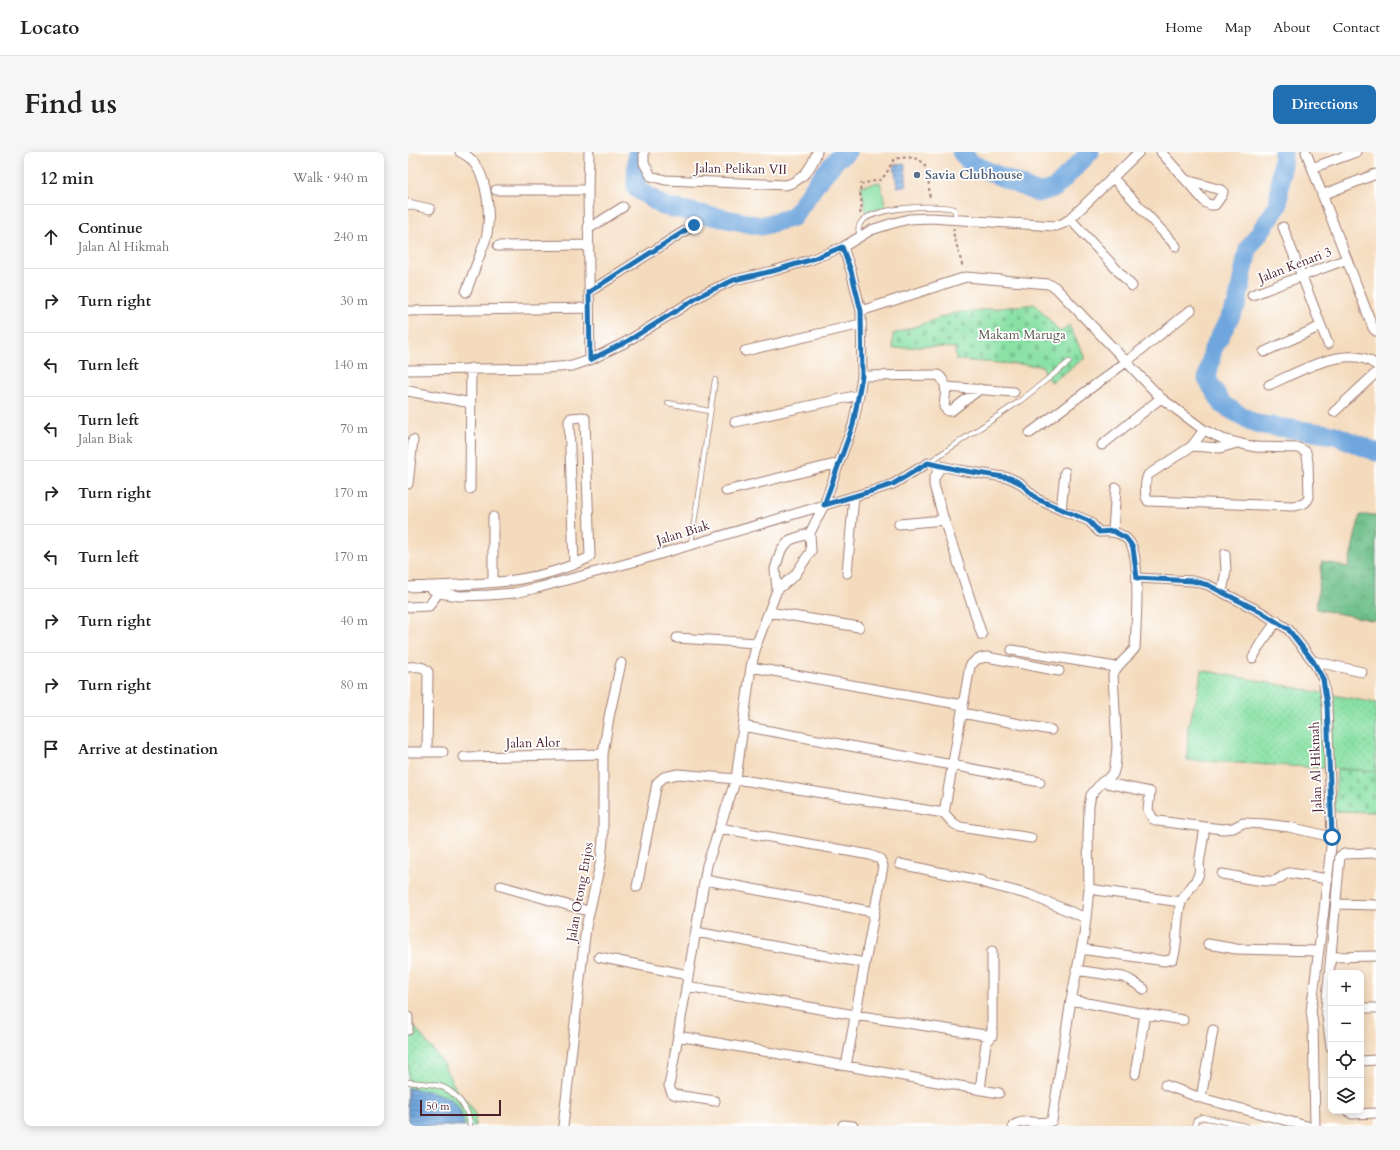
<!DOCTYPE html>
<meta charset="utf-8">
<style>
body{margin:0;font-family:Cardo,serif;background:#f6f6f6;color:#222}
.controls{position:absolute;right:12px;bottom:12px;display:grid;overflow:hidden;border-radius:8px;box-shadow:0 2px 10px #0003}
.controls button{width:36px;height:36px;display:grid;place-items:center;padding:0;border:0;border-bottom:1px solid #e0e0e0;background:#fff;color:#222;font:20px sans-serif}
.scale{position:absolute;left:12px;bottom:10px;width:81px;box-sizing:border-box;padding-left:4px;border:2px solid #4a1f2b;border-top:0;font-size:11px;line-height:14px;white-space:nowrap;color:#4a1f2b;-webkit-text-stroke:3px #fff;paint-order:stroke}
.stop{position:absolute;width:12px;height:12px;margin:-9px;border:3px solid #1f6fb2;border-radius:50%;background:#fff}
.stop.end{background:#1f6fb2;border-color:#fff;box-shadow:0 1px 4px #0008}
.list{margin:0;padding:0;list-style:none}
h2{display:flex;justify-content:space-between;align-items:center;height:52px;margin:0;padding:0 16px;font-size:17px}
h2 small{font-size:13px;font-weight:400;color:#767676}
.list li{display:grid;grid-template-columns:26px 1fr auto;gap:12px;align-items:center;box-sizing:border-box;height:64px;padding:0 16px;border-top:1px solid #e0e0e0}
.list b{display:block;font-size:15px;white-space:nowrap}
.list p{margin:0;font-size:13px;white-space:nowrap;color:#767676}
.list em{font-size:13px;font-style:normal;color:#767676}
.icon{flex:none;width:22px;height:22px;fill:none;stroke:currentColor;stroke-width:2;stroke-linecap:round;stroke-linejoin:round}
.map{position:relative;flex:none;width:968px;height:974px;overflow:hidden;border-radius:8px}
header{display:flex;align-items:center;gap:24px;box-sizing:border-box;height:56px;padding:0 20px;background:#fff;border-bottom:1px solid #e0e0e0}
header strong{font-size:19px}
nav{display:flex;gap:22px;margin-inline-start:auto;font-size:14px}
.intro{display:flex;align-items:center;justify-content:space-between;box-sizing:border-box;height:96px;padding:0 24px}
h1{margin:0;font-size:28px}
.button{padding:10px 18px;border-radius:8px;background:#1f6fb2;color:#fff;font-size:14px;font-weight:700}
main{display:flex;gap:24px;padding:0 24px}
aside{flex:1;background:#fff;border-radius:8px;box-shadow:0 2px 10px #0003}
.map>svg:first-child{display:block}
</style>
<header>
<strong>Locato</strong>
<nav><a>Home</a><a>Map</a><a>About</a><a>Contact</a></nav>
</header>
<div class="intro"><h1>Find us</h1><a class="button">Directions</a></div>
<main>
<aside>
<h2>12 min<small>Walk · 940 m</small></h2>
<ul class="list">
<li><svg class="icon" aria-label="ahead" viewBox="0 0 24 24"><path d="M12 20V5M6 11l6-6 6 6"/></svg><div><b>Continue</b><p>Jalan Al Hikmah</p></div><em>240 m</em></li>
<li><svg class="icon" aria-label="right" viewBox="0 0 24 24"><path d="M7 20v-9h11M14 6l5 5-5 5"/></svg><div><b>Turn right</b></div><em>30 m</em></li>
<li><svg class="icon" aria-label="left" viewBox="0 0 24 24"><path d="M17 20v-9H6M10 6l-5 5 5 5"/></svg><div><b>Turn left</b></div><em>140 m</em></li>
<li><svg class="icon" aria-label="left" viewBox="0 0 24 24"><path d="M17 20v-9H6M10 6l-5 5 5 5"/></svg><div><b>Turn left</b><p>Jalan Biak</p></div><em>70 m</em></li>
<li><svg class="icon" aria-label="right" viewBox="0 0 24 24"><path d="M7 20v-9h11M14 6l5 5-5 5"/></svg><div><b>Turn right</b></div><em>170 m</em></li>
<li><svg class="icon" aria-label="left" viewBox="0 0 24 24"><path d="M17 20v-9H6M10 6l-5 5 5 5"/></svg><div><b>Turn left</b></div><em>170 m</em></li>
<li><svg class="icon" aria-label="right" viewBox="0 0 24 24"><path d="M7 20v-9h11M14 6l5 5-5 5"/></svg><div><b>Turn right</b></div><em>40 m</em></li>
<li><svg class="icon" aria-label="right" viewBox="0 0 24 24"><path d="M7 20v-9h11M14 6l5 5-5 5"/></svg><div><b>Turn right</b></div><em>80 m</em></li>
<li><svg class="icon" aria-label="arrive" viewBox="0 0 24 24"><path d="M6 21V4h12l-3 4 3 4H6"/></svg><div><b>Arrive at destination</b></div></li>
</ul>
</aside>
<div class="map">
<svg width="968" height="974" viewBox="0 0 968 974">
<defs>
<pattern id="grass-dots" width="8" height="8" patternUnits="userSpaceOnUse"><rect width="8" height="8" fill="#89e1a5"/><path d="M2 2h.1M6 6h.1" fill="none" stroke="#78c18e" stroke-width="1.8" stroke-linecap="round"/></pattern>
<pattern id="forest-crowns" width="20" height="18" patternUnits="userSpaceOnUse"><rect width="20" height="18" fill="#6ebf8a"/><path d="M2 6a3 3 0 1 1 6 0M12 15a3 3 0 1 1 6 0" fill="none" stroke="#5c9b71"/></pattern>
<pattern id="cemetery-stones" width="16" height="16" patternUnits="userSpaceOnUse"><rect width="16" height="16" fill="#89e1a5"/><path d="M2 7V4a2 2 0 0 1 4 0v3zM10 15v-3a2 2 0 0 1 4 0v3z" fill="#78c18e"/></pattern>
<pattern id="water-rules" width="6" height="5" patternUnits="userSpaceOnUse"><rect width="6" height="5" fill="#6ea6dd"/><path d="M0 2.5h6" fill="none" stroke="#5c87b3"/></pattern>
</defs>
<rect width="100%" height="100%" fill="#fff"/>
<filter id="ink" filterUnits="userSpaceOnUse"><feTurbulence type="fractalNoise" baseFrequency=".025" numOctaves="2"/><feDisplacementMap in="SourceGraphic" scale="8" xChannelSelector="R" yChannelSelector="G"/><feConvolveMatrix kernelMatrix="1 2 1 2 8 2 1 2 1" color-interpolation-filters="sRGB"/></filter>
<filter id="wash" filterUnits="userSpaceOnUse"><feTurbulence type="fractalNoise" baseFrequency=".012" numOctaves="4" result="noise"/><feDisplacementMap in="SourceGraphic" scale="16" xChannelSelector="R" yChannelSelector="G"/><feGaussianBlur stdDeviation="0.9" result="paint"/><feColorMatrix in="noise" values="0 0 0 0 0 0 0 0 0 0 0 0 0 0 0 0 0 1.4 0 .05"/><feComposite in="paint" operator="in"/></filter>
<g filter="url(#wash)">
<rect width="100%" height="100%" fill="#f4dbbd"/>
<path fill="url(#grass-dots)" stroke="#6a8068" d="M793,518L968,551V619L779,608L780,574L790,541Z
M2,869L33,908L48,937L62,953L68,963L67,974H0V875Z"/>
<path fill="url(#forest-crowns)" stroke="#5c6f5a" d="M952,363H968V469L908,457L914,409L940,415Z"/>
<path fill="url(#cemetery-stones)" stroke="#6a8068" d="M627,152L652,180L661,173L677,206L644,230L636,223L635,214L548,208L547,196L516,194L485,197V182L546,161Z
M929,617L968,619V660L926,659Z"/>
<path fill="#89e1a5" stroke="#6a8068" d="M472,30L478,56L458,60L453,34Z"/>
<path fill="url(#water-rules)" stroke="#5c6284" d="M497,12L499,34L489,35L486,13Z
M0,936C18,939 43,940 52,959C54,965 56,968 56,974H0Z"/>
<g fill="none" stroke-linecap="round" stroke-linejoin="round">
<path stroke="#6ea6dd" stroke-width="19" d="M229,0L228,36L255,54L353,74L385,65L411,28L429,7L439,0
M553,0L564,12L630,41L647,36L682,0
M875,0L870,54L840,97L829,152L805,197L799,227L815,253L848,272L927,283L968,300"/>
</g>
</g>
<g filter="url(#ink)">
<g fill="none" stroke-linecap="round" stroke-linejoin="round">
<g stroke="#9f7d74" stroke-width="6">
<path id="service" d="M453,84C451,80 449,77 452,72C461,55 529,52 546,57L548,63L547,67
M260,251L301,259
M520,311L612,249L661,210
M283,392L307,228
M0,930C10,931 22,931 31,934C47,938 62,958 62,974
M786,974L788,968L794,965L838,974"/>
</g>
<g stroke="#9f7d74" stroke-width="11">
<path id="minor" d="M52,0C79,11 83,57 79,82C78,88 75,94 73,100C68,113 63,127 58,140
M181,0L180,38L182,208
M236,0V11L243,24L257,28L378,33C394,29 404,15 409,0
M753,0L798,51L803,53H807L814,43L815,40L813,38L778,28
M898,0L965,176L968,179
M904,16L948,0
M704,25L768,94
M88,38H180
M914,43L968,22
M0,52L22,57
M662,67L724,134
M875,75L920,192
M180,77L215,55
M90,94L181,93
M181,140L286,73
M844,143L939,107
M0,159L181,156
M453,159L558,125L640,132L647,135L753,246L796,278L815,287L838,293L848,295L891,296L898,300L900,310L901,345C898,353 892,353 884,354L740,349C736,344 737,329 740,323L784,294L796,278
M337,199L453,172
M856,200L913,174
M0,218L137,216L164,214L182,208L218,190L297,141L326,128L365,119L402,108L435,95L463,78L482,72L501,67L523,66L648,74L654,72L662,67L731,0
M454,224L530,223C541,231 537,243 536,255L540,259H543L572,237
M861,233C886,222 926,199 954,206C959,207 964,210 968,213
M538,235L606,240
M0,239L63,251
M926,260L968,221
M327,270L451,243
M622,281L718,210L783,158
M694,293L753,246
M784,294L812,296L829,291
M533,314L526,327V333L536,368L574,483
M0,332L5,288
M62,337L63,216
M318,339L431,311
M653,358L657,320
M491,372L536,368
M705,379L708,336
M402,381L382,388L373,398L367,417L369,438L349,491L343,515L328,627L299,713L270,884L591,941
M439,421L446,344
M729,426L785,429L800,433L853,460L880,477L905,509L915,527L919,553L924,685L916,758L903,859L905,873L907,974
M85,430V365
M19,434L30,441L52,444L81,443L106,441L129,436L232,408L467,338L485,332L520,311L551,318L602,326L612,331L629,347L653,358L681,369L691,380C703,379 715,380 722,391C733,406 728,475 727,496C720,506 709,511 705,523L709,595L707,615L705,622L701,626L694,630L683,643L681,654L680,686L681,737L678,766L676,783L663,848L644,969C633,974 616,965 605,974
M0,435C61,432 124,434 180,406L182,404L177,269V266L175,265L163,266L161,269L166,413
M369,438L387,423L403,399L402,381L416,353L431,311L445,273L451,243L454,224L453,159L443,119L435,95
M814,440L818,419L817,402
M0,455L21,454L30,441
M361,460L451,475
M269,486L349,491
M604,498L708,515
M845,506L851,494L869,469
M905,509L954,520
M0,515C8,515 15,513 20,520L19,600
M343,515L555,553
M554,561L643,578
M335,574L544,613L632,630
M0,600H35
M56,605L195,602
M536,661L562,514L569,507L579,505L651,519
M797,675L815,677L825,676L835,671L856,672L881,675L924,685
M312,676L462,703L472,707L475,714L438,914
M492,712L574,729L576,731L622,743L678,766
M814,722C829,724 850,730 865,729C873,728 875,721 882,721L920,727
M297,728L466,760
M93,734L180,759
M229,735L249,631L256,625L270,622L328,627L536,661L545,671L552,675L623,686
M681,737L773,750
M928,752L968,753
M288,780L457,811
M800,792L828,797L910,799
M673,797L757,809L765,807C771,791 767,767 773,751C777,737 795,729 791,712L797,675L750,669L745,667L740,658L742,640L694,630
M191,805L280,823
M923,805L968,804
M668,818L715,825L722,828L736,837
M278,834L447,863L584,884
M663,848L737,862L775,868
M953,856H968
M0,865V878
M270,884L261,934L264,941L268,943L307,949
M923,895L918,857L932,704L936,702L968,701
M953,909L968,908
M727,922L737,862
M757,933L793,946L899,974
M572,938L578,891L584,884V799
M793,946L805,878
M940,959L944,962L968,961
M435,973L445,974
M155,974L178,775L193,708L195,688V602L201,565L213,511"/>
</g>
<path stroke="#9f7d74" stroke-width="2" stroke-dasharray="3 3" stroke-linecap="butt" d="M452,62L454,52L452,41L453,32L472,28L478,22L486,7C523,0 519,18 522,48
M546,76L545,80L555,116"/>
<use href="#service" stroke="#fff" stroke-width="4.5"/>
<use href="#minor" stroke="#fff" stroke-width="9"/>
</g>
</g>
<g fill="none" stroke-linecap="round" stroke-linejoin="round" filter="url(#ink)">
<path stroke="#1f6fb2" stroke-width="5" d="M286,73L181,140L182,208L218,190L297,141L326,128L365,119L402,108L434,95L443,119L453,159L454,224L445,273L416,353L467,338L485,332L520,311L551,318L602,326L612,331L629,347L681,369L691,380L705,379L718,386L722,391L725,396L729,426L785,429L800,433L853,460L880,477L905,509L915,527L919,553L924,685"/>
</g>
<circle fill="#5c6f8a" stroke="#fff" stroke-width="1.5" cx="509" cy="23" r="4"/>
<g text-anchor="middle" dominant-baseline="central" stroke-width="3.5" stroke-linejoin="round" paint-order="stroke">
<g font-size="13" fill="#4a1f2b" stroke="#fff">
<text transform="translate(333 17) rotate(1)">Jalan Pelikan VII</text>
<text transform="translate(887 113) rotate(-21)">Jalan Kenari 3</text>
<text transform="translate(275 381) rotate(-17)">Jalan Biak</text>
<text transform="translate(125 591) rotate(-1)">Jalan Alor</text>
<text transform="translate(908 615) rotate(-92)">Jalan Al Hikmah</text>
<text transform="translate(172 740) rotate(-80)">Jalan Otong Enjos</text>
</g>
<g font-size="13" font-weight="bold" fill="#4e5e75" stroke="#fff" text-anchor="start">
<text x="517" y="23">Savia Clubhouse</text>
</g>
<g font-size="13" fill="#5d5950" stroke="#fff">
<text x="614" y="183">Makam Maruga</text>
</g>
</g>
</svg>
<div class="controls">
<button>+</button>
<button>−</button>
<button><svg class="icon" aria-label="locate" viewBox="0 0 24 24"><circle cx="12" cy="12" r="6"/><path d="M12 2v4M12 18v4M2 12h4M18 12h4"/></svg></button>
<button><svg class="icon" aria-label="layers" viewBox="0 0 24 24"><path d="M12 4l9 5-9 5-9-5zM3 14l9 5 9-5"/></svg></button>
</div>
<div class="scale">50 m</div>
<div class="stop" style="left:924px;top:685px"></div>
<div class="stop end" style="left:286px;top:73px"></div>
</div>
</main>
